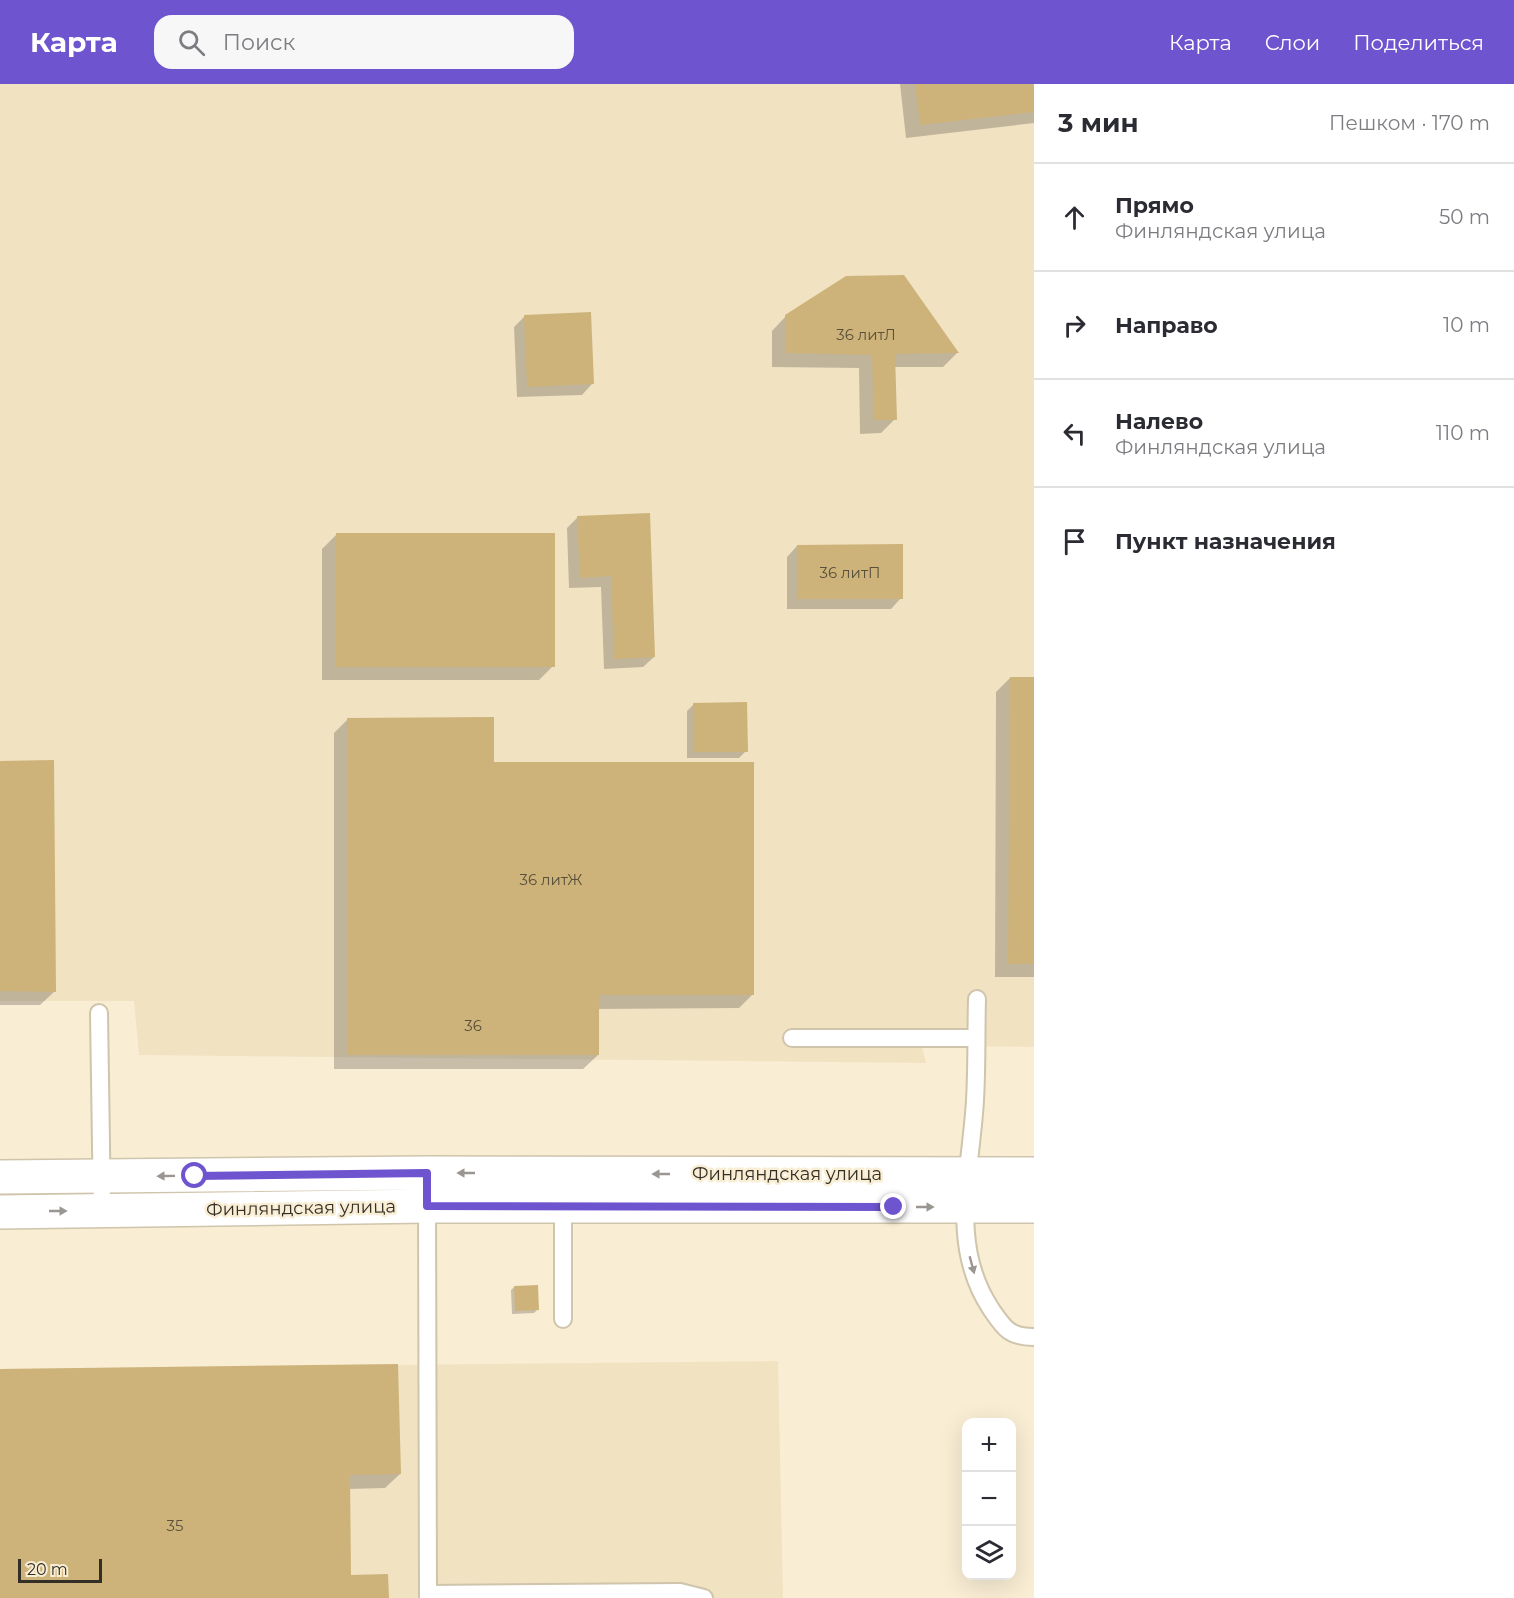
<!DOCTYPE html>
<html lang="ru">
<meta charset="utf-8">
<style>
body{margin:0;font-family:Montserrat,sans-serif;background:#f7f7f7;color:#2b2b33}
.controls{position:absolute;right:18px;bottom:18px;display:grid;overflow:hidden;border-radius:12px;box-shadow:0 6px 24px #0002}
.controls button{width:54px;height:54px;display:grid;place-items:center;padding:0;border:0;border-bottom:2px solid #e1e1e2;background:#fff;color:#2b2b33;font:30px sans-serif}
.scale{position:absolute;left:18px;bottom:15px;width:84px;box-sizing:border-box;padding-left:6px;border:3px solid #342f26;border-top:0;font-size:16px;line-height:21px;white-space:nowrap;color:#342f26;-webkit-text-stroke:4px #f9edd4;paint-order:stroke}
.stop{position:absolute;width:18px;height:18px;margin:-14px;border:4px solid #6e54ce;border-radius:50%;background:#fff}
.stop.end{background:#6e54ce;border-color:#fff;box-shadow:0 2px 6px #0008}
.list{margin:0;padding:0;list-style:none}
h2{display:flex;justify-content:space-between;align-items:center;height:78px;margin:0;padding:0 24px;font-size:26px}
h2 small{font-size:20px;font-weight:400;color:#7c7c81}
.list li{display:grid;grid-template-columns:39px 1fr auto;gap:18px;align-items:center;box-sizing:border-box;height:108px;padding:0 24px;border-top:2px solid #e1e1e2}
.list b{display:block;font-size:22px;white-space:nowrap}
.list p{margin:0;font-size:20px;white-space:nowrap;color:#7c7c81}
.list em{font-size:20px;font-style:normal;color:#7c7c81}
.icon{flex:none;width:33px;height:33px;fill:none;stroke:currentColor;stroke-width:2;stroke-linecap:round;stroke-linejoin:round}
.map{position:relative;flex:none;width:1034px;height:1514px;overflow:hidden}
header{display:flex;align-items:center;gap:36px;box-sizing:border-box;height:84px;padding:0 30px;background:#6e54ce;color:#fff}
header strong{font-size:28px}
nav{display:flex;gap:33px;margin-inline-start:auto;font-size:21px}
.search{width:420px;height:54px;background:#f7f7f7;display:flex;align-items:center;gap:15px;box-sizing:border-box;padding:0 21px;border-radius:18px;color:#7c7c81;font-size:22px}
main{display:flex}
aside{flex:1;background:#fff}
.map>svg:first-child{display:block}
</style>
<header>
<strong>Карта</strong>
<div class="search"><svg class="icon" aria-label="search" viewBox="0 0 24 24"><circle cx="10" cy="10" r="6"/><path d="M15 15l6 6"/></svg>Поиск</div>
<nav><a>Карта</a><a>Слои</a><a>Поделиться</a></nav>
</header>
<main>
<div class="map">
<svg width="1034" height="1514" viewBox="0 0 1034 1514">
<rect width="100%" height="100%" fill="#f9edd4"/>
<path fill="#f1e2c2" d="M0,0H1034V963L922,962L926,979L139,971L134,917H0Z
M778,1277L783,1514H0V1285Z"/>
<path fill="#0003" d="M900,0H1034V39L906,54Z
M525,232L592,300L582,311L517,313L514,243Z
M786,232L957,269L943,283H894L895,335L881,349L860,350L859,284L772,283V247Z
M649,431L654,573L643,583L604,585L601,503L569,504L567,444L578,433Z
M336,451L553,582L539,596H322V465Z
M797,462L901,514L891,525H787V473Z
M1010,594H1034V893H995L996,608Z
M694,620L746,667L739,674H687V627Z
M348,635L493,680L753,910L739,924L597,925L598,971L583,985H334V649Z
M0,678L55,907L40,921H0Z
M514,1203L537,1226L534,1229L512,1230L511,1206Z
M0,1287L400,1390L385,1404L349,1405L350,1492L0,1514Z"/>
<path fill="#cdb379" d="M915,0H1034V28L920,41Z
M904,191L959,269L895,270L897,336H874L872,271L786,269L785,231L846,192Z
M591,228L594,300L527,303L524,231Z
M650,429L655,573L614,575L611,492L580,494L577,432Z
M336,449H555V583H336Z
M903,460V515H797V461Z
M1010,593H1034V880H1008Z
M747,618L748,668H693V619Z
M494,633V678H754V911H599V971H347V634Z
M54,676L56,908L0,907V677Z
M538,1201L539,1226L515,1227L514,1202Z
M398,1280L401,1390L350,1391L351,1491L388,1490L389,1514H0V1285Z"/>
<g fill="none" stroke-linecap="round" stroke-linejoin="round">
<g stroke="#cfc4ac" stroke-width="20">
<path id="service" d="M977,915C976,949 977,982 975,1016C971,1088 948,1160 991,1225C1004,1244 1009,1253 1034,1253
M99,929L102,1127
M792,954H976
M427,1116L428,1514
M563,1122V1235
M428,1510L680,1508L704,1514"/>
</g>
<g stroke="#cfc4ac" stroke-width="36">
<path id="tertiary" d="M0,1093L427,1089L1034,1090
M0,1128L427,1122H1034"/>
</g>
<use href="#service" stroke="#fff" stroke-width="16"/>
<use href="#tertiary" stroke="#fff" stroke-width="33"/>
</g>
<defs><path id="oneway-solid" d="M-6-.8H1V-3.2L6.5 0L1 3.2V.8H-6Z" transform="scale(1.5)"/></defs>
<g fill="#9a9792">
<use href="#oneway-solid" transform="translate(466 1089) rotate(-180)"/>
<use href="#oneway-solid" transform="translate(661 1090) rotate(-180)"/>
<use href="#oneway-solid" transform="translate(166 1092) rotate(179)"/>
<use href="#oneway-solid" transform="translate(925 1123)"/>
<use href="#oneway-solid" transform="translate(58 1127)"/>
<use href="#oneway-solid" transform="translate(972 1181) rotate(75)"/>
</g>
<g fill="none" stroke-linecap="round" stroke-linejoin="round">
<path stroke="#6e54ce" stroke-width="8" d="M195,1092L427,1089V1122L894,1123"/>
</g>
<g text-anchor="middle" dominant-baseline="central" stroke-width="5" stroke-linejoin="round" paint-order="stroke">
<g font-size="15" fill="#5a503b">
<text x="866" y="250">36 литЛ</text>
<text x="850" y="488">36 литП</text>
<text x="551" y="795">36 литЖ</text>
<text x="473" y="941">36</text>
<text x="175" y="1441">35</text>
</g>
<g font-size="18" fill="#342f26" stroke="#f9edd4">
<text x="787" y="1090">Финляндская улица</text>
<text transform="translate(301 1124) rotate(-1)">Финляндская улица</text>
</g>
</g>
</svg>
<div class="controls">
<button>+</button>
<button>−</button>
<button><svg class="icon" aria-label="layers" viewBox="0 0 24 24"><path d="M12 4l9 5-9 5-9-5zM3 14l9 5 9-5"/></svg></button>
</div>
<div class="scale">20 m</div>
<div class="stop" style="left:195px;top:1092px"></div>
<div class="stop end" style="left:894px;top:1123px"></div>
</div>
<aside>
<h2>3 мин<small>Пешком · 170 m</small></h2>
<ul class="list">
<li><svg class="icon" aria-label="ahead" viewBox="0 0 24 24"><path d="M12 20V5M6 11l6-6 6 6"/></svg><div><b>Прямо</b><p>Финляндская улица</p></div><em>50 m</em></li>
<li><svg class="icon" aria-label="right" viewBox="0 0 24 24"><path d="M7 20v-9h11M14 6l5 5-5 5"/></svg><div><b>Направо</b></div><em>10 m</em></li>
<li><svg class="icon" aria-label="left" viewBox="0 0 24 24"><path d="M17 20v-9H6M10 6l-5 5 5 5"/></svg><div><b>Налево</b><p>Финляндская улица</p></div><em>110 m</em></li>
<li><svg class="icon" aria-label="arrive" viewBox="0 0 24 24"><path d="M6 21V4h12l-3 4 3 4H6"/></svg><div><b>Пункт назначения</b></div></li>
</ul>
</aside>
</main>
